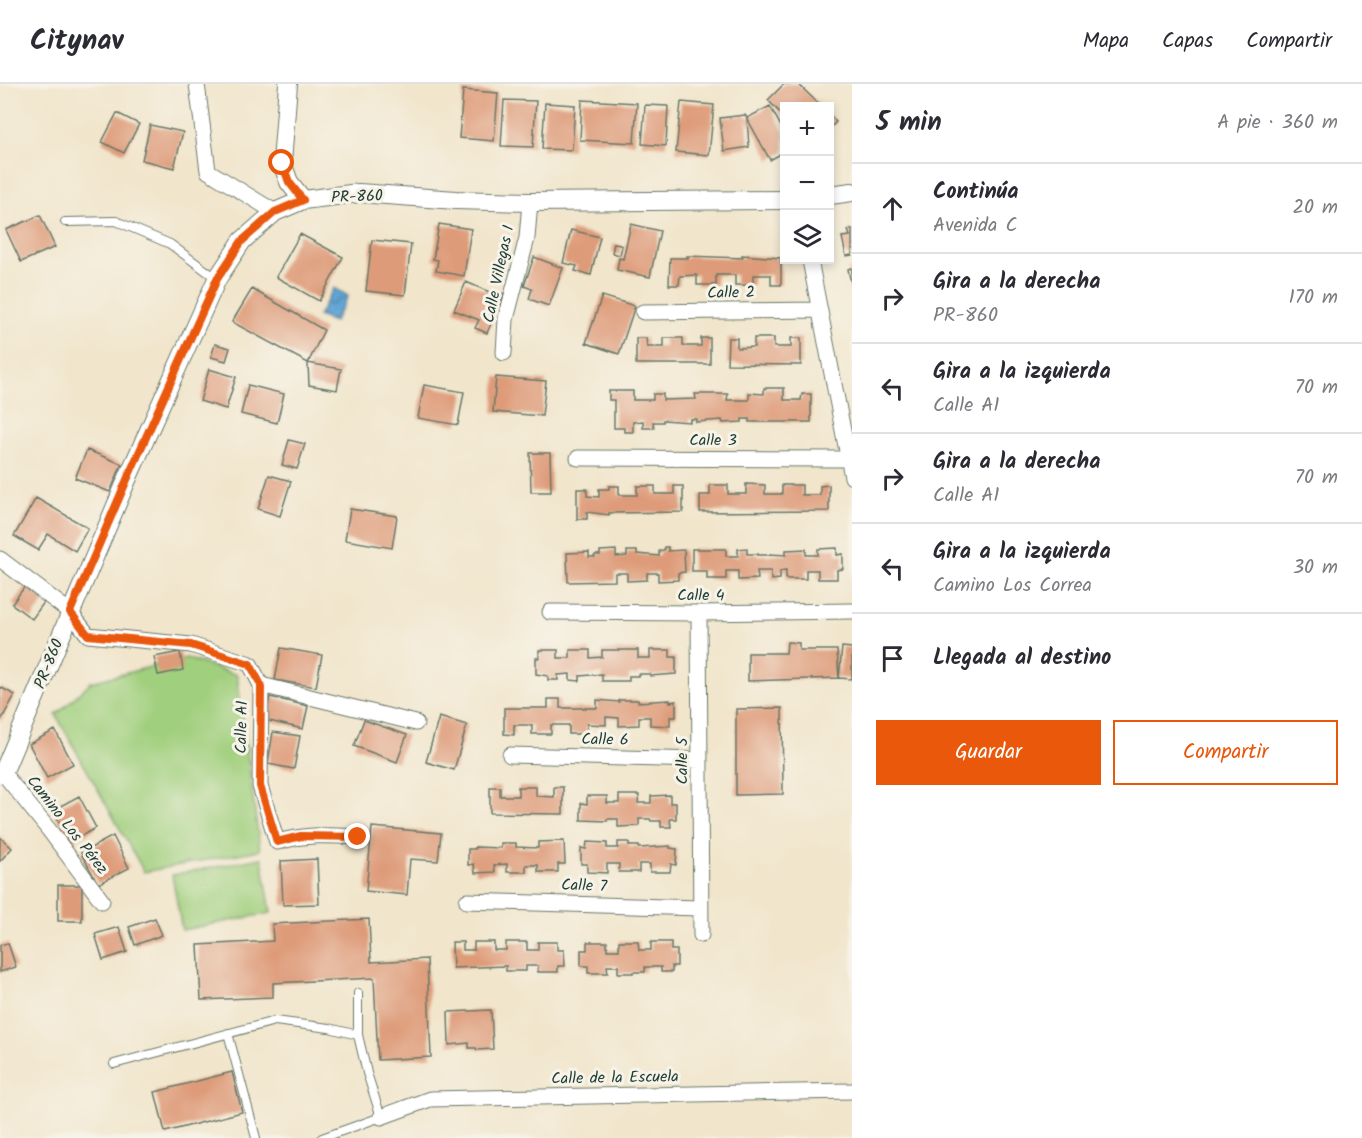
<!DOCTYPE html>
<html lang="es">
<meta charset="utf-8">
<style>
body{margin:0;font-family:Kalam,sans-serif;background:#f7f7f7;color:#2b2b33}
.controls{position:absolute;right:18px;top:18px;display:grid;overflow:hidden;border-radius:0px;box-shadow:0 3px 9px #0003}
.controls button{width:54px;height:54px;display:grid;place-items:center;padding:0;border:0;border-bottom:2px solid #e1e1e2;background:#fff;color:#2b2b33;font:30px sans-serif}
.stop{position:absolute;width:18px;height:18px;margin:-14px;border:4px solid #ea580c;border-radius:50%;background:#fff}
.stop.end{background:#ea580c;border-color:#fff;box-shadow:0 2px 6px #0008}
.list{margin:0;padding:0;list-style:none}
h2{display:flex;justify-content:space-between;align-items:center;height:78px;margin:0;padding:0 24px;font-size:26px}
h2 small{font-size:20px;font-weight:400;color:#7c7c81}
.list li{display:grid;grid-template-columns:39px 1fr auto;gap:18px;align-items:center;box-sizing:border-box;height:90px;padding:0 24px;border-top:2px solid #e1e1e2}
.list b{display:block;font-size:22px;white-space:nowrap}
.list p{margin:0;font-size:20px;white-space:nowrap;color:#7c7c81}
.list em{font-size:20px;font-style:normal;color:#7c7c81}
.actions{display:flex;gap:12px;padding:18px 24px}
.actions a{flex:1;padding:14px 0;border:2px solid #ea580c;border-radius:0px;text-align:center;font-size:21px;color:#ea580c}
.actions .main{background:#ea580c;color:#fff}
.icon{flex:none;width:33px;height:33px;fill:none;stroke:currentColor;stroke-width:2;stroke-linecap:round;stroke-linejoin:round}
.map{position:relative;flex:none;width:852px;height:1054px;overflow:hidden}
header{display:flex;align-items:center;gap:36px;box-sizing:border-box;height:84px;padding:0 30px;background:#fff;border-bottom:2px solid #e1e1e2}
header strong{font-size:28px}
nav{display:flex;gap:33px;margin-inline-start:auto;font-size:21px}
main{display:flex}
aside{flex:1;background:#fff}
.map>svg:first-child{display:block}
</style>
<header>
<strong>Citynav</strong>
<nav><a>Mapa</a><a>Capas</a><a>Compartir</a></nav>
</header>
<main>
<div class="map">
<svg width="852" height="1054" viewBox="0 0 852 1054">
<defs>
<pattern id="water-waves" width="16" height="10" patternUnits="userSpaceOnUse" patternTransform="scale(1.5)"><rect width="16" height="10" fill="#5ca2d2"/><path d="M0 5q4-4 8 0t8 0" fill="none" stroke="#4b85ab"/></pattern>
</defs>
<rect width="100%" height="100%" fill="#f7f3e8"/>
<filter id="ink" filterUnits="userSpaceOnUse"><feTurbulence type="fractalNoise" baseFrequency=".0167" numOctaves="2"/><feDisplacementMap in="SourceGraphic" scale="12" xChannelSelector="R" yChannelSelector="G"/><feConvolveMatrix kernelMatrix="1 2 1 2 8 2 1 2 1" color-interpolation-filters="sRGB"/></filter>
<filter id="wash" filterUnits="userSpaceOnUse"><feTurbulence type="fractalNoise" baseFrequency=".008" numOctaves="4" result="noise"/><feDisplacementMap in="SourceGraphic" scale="24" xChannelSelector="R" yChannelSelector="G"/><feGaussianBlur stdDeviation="1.35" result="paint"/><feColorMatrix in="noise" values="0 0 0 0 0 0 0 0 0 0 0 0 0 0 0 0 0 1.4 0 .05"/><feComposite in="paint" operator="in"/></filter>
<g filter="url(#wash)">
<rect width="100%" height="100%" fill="#f1e5cb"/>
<path fill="#a0cf7d" stroke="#608658" stroke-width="1.5" d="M186,574L237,591L260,766L144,788L56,631L91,598Z
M262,774L271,829L182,846L172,791Z"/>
<path fill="url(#water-waves)" stroke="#3e7083" stroke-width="1.5" d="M334,204L348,212L334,238L318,232Z"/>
<g id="blocks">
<path fill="#de9b79" d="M784,0H798L821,22H784V33L768,16Z
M463,6L498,9L494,57L459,54Z
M504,16L536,17L533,63L501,62Z
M582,16L637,19L634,59L580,56Z
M681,18L714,21L709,71L676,68Z
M545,19L575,21L572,66L542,65Z
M645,21L668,22L666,62L642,60Z
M770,22L784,48V68L770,76L747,34Z
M117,29L139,40L124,69L102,58Z
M745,31L747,34L749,63L724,67L720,34Z
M830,31L836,38L830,44Z
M150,41L183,48L174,84L142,76Z
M40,131L55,163L21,178L6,146Z
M439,140L471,145L464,192L436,187L438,176L433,175Z
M631,140L660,147L650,193L617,186L619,174L623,175Z
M852,145V171L846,172L842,153L850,152L848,146Z
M571,146L600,153L591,191L575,187L577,182L563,179Z
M300,150L343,173L319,217L276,193Z
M372,156L411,160L405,211L366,207Z
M614,159L622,162L620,171L612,169Z
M742,171L781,174V201H771V191H753V201H735V191H716V201H697V191L680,192L679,201H669L670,174H688L687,172L743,174Z
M534,173L563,184L549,222L529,215L532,205L524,202Z
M852,184V199H851L848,185Z
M466,198L494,210L495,206L504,210L487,249L475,244L479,236L454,226Z
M252,205L324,246L308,279L232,238Z
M602,212L635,222L619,270L586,259Z
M636,254H646L647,263H664V254H683V262H701V254H710V280H636Z
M728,254H737V264L754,263V254H774V263H791V254H801V281L727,280Z
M215,260L230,264L226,277L211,273Z
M308,279L341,285L337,306L309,301Z
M209,285L236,293L226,325L200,317Z
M496,293L546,297L542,332L493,328Z
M248,301L284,310L277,339L241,330Z
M424,301L464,308L458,341L418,334Z
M764,304H784V316H801L802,310H811V338H749V335H742V338L723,339L722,336L696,338V335H690V338L663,336V338H653L654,344H643V337L633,338V348H624V344H614V316H609V307H633V316H653V310H663V316L696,315L695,310H728L727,316H749V309L764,310Z
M289,356L305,360L297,385L282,381Z
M87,366L122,380L110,408L75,394Z
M530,369H550L551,408H531Z
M269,391L291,397L280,432L258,425Z
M746,400L765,401V410H782V401H802V411H820V402L829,401V427L700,428V411H710V401H728V410H746Z
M609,402H619V411H637V402H655V410H674V402H683V428L609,429V431L587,428V435H577V405H587V412L599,413V405H609Z
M36,414L88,444L75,467L48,450L38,466L14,452Z
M350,425L397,432L392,464L345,456Z
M664,463H668V467L684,466L685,488L678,489V496L658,497V489H647V496L627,497V489H615V497L568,498L567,469L589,468V473H595V471H600V467L616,466V473L627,472V467H637V470L659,472V467L664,466Z
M747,464V470H758V471H770V470L786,471V466L806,465V471H818V465L837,464V471L843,470V485L837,486V495H818V486H806V495H786V486L780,487V495L771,496V487H757L758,495L738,496V487H726V495H707V487H692V465H726V472H738V465Z
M25,502L45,517L32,535L12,520Z
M787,558L799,559V566H837L839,594L748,597V569H786Z
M842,563L852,564V595L839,594Z
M281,564L322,571L316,603L275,596Z
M539,566H558V574H570V566H590V574L602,573V566H638V574H650V566H670V573H676V590L650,592V590H638V592H629V597H602V590L580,592V597L570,596V590L558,591V596H548V592L536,590V574H539Z
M180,568L183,586L158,591L154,573Z
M0,603L15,611L0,638Z
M270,613L308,622L303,645L265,636Z
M548,615H560V624H597V616L619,618V616H638V618L670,616V618L676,617V633H670V642L650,641V633H639V641L619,642V634L606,633V641L587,640V650H569V641H551V650H532V641H514V651L504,650V624H548Z
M782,624L783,710L736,711V625Z
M439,633L467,641L454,686L426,678Z
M364,636L407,651L397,678L354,662Z
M55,646L73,680L47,694L29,660Z
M273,648L300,652L294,685L268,680Z
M490,703H500V712H518V703H536V712L554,713V703H563V730L490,729Z
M619,711H639L638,719H651V712L670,711V719H676V735H670L671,743H661V737H651L650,735H639V742L618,743V735H607V737L581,736V719L587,720V712H607V719H619Z
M79,712L96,744L70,758L53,726Z
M372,743L441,749L438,777L410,775L407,811L366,807Z
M113,752L129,784L98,800L81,769Z
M0,753L12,764L0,777Z
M564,757L565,780H558V788H538V781H526V788H507V780L494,781L495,788L475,789L474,780L468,781V765H475V763L501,764V759H516V763L538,764V758Z
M587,758L607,759V764H618V758H629V762H639V764L670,762V764L677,765L676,781L671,780L670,788H650V780H639V788H619V780H607V789L587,788V780H581V764L586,765Z
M317,775L319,820L283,821L281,777Z
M58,801H82V837H58Z
M155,834L162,851L135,861L129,843Z
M369,835L371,878L427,875L431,973L378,976L374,894L273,899V913L201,916L198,861L273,857L272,840Z
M119,843L127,868L103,876L95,850Z
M619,857H638L639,866H651V858H671V866H677V882H672V888H661V883H645V888H633V889H618V882H607L608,889H588V882H581V866H587V858H607V866H619Z
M452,858H463V866H474V858H494V866H506V858H527V866H538V858H557V866H564L565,882H558V888H538V882H526V887H506V882L453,884Z
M8,859L16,883L0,888V861Z
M491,926L493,965L477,966L476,964H469V959L449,961L448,928Z
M232,988L242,1028L165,1048L155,1008Z"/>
</g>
</g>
<g filter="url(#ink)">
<use href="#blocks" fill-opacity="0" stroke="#687869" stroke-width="1.5"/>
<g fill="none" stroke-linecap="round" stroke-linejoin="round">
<g stroke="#687869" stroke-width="10">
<path id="service" d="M65,138L116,137L170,160L216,194
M228,949L256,1054
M114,980L275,937L329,944L358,951
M322,1054L381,1033L367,989L358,951V909"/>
</g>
<g stroke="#687869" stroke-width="17">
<path id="minor" d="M197,0L208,87L275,128
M810,176L852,393
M643,228L820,226
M504,269L506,235L527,154L530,118
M578,374L848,375
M0,475L70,528L88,551L191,561L250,580L261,601L260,702L277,758C307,750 327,751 358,753
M550,528L699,529L852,527
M699,529L701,851
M261,601L416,639
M510,671L700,676
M3,689L49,746L102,817
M467,817L699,824
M381,1033L430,1015L852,1007"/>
</g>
<g stroke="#687869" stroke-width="20">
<path id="tertiary" d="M288,0L282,79L289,98L303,116
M830,111L852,108
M0,690L3,689L129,391L217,195L242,157L275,128L303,116L359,109L456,116L530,118L784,116"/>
</g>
<use href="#service" stroke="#fff" stroke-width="8"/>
<use href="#minor" stroke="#fff" stroke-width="15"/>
<use href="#tertiary" stroke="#fff" stroke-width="18"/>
</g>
</g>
<g fill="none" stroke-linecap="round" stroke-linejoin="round" filter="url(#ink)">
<path stroke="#ea580c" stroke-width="8" d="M282,79L289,98L303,116L275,128L242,157L217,195L129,391L70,528L88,551L191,561L250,580L261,601L260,702L277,758L301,752L358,753"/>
</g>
<g text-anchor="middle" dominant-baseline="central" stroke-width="6" stroke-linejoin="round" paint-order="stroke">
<g font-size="16" fill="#1f3d34" stroke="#f7f3e8">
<text transform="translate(357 113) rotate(-2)">PR-860</text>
<text transform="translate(499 190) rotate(-78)">Calle Villegas I</text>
<text transform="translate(731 209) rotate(-1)">Calle 2</text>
<text x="713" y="356">Calle 3</text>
<text x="701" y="511">Calle 4</text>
<text transform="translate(49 580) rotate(-68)">PR-860</text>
<text transform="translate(242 643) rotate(-89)">Calle A1</text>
<text transform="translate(605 656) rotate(1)">Calle 6</text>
<text transform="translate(682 677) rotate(-90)">Calle 5</text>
<text transform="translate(67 741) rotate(52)">Camino Los Pérez</text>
<text transform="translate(584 802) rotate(2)">Calle 7</text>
<text transform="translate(615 994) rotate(-1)">Calle de la Escuela</text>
</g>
</g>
</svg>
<div class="controls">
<button>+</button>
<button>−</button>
<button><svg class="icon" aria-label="layers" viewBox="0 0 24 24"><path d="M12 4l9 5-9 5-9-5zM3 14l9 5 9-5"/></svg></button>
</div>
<div class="stop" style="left:282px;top:79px"></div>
<div class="stop end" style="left:358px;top:753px"></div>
</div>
<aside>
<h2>5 min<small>A pie · 360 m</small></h2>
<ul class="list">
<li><svg class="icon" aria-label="ahead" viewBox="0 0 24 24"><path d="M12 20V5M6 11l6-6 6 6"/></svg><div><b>Continúa</b><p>Avenida C</p></div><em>20 m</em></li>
<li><svg class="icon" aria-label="right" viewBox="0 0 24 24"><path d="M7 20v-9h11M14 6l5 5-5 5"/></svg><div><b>Gira a la derecha</b><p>PR-860</p></div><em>170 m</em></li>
<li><svg class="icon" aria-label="left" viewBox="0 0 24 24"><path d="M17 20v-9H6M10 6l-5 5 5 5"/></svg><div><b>Gira a la izquierda</b><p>Calle A1</p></div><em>70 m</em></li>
<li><svg class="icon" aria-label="right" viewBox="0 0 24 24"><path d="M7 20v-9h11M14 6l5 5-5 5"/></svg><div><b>Gira a la derecha</b><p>Calle A1</p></div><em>70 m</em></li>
<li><svg class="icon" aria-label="left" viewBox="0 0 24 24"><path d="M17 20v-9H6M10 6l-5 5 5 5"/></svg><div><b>Gira a la izquierda</b><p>Camino Los Correa</p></div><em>30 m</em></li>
<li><svg class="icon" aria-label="arrive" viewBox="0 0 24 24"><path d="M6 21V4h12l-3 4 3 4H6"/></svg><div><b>Llegada al destino</b></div></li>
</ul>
<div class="actions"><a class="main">Guardar</a><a>Compartir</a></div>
</aside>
</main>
